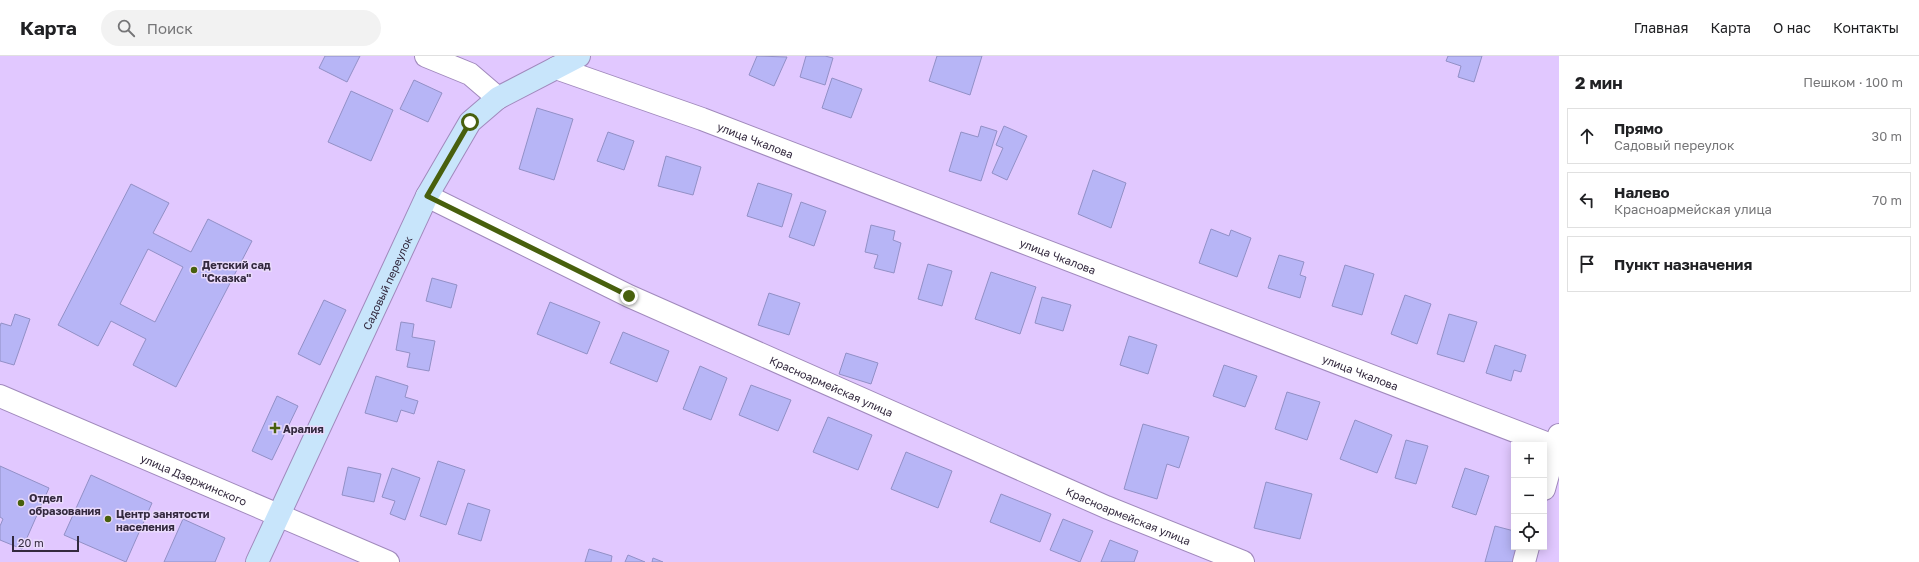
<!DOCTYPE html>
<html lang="ru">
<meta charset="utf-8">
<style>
body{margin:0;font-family:"Golos Text",sans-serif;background:#f2f2f2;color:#202124}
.controls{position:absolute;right:12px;bottom:12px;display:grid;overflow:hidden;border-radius:0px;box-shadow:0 2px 10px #0003}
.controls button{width:36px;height:36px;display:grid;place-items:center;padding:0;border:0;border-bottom:1px solid #e0e0e0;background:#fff;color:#202124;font:20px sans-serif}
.scale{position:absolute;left:12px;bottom:10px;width:67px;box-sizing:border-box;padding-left:4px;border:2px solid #33293e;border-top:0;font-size:11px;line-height:14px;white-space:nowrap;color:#33293e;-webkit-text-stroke:3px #e9dafb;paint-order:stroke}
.stop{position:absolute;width:12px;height:12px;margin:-9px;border:3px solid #48600d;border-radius:50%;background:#fff}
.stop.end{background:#48600d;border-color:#fff;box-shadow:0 1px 4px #0008}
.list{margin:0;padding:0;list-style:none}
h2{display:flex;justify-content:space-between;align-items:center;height:52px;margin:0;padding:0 16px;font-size:17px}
h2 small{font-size:13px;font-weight:400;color:#757577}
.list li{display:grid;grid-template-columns:26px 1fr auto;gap:12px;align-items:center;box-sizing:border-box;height:56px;margin:0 8px 8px;padding:0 8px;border:1px solid #e0e0e0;border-radius:0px}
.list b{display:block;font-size:15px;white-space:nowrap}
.list p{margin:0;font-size:13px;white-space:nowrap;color:#757577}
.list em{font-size:13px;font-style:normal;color:#757577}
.icon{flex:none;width:22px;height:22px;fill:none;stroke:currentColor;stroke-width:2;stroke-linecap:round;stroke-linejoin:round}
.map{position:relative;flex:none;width:1559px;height:506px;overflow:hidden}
header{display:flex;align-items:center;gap:24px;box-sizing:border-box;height:56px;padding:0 20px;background:#fff;border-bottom:1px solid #e0e0e0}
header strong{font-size:19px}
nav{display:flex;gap:22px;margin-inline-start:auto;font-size:14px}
.search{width:280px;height:36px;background:#f2f2f2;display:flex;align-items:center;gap:10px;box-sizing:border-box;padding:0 14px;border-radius:22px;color:#757577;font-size:15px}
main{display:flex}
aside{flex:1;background:#fff}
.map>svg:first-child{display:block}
</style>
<header>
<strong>Карта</strong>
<div class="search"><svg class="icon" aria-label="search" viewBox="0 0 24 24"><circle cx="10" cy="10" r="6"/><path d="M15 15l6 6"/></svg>Поиск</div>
<nav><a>Главная</a><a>Карта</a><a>О нас</a><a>Контакты</a></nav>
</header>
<main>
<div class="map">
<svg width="1559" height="506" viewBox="0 0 1559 506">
<rect width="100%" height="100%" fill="#e1c8ff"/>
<path fill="#b7b5f6" stroke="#9290c6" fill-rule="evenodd" d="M325,0H360L347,26L319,12Z
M757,0L787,1L774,30L749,19Z
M806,0H825L833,2L825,29L800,21Z
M937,0H982L970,39L929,25Z
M1448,0H1482L1474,26L1458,21L1461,10L1446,5Z
M832,22L862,33L851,62L822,52Z
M414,24L442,37L428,66L400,53Z
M351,35L393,54L371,105L328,86Z
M537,52L573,63L554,124L519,113Z
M981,70L997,75L981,125L949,115L961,76L978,81Z
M1004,70L1027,80L1007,124L992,117L1003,92L996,89Z
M608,76L634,85L624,114L597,105Z
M666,100L701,111L693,139L658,130Z
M1093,114L1126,127L1111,172L1078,158Z
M758,127L792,138L782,171L747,160Z
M131,128L169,147L153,177L191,196L208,163L252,185L176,331L133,309L146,283L111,265L98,290L58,269ZM148,193L183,211L155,266L120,248Z
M801,146L826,155L814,190L789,181Z
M871,169L895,175L893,184L901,187L894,217L874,212L878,199L865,196Z
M1211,173L1229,180L1231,174L1251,182L1237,221L1199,207Z
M1279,199L1304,206L1300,219L1306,221L1300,242L1268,232Z
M928,208L952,215L942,250L918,243Z
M1345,209L1374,218L1362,259L1332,250Z
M991,216L1036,231L1020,278L975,263Z
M432,222L457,229L451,252L426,245Z
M769,237L800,247L789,279L758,269Z
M1405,239L1431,248L1417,288L1391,278Z
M1042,241L1071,249L1063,275L1035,267Z
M324,244L346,254L320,309L298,298Z
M550,246L600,266L587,298L537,278Z
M15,258L30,263L14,309L0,305V271L1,267L11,270Z
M1449,258L1477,266L1464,306L1437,298Z
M401,266L414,268L412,281L435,285L429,315L407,311L410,297L396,294Z
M623,276L669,295L657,326L610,307Z
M1129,280L1157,289L1148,318L1120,309Z
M1495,289L1526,299L1521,316L1514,314L1511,325L1486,317Z
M846,297L878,307L871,328L839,318Z
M1224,309L1257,320L1245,351L1213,340Z
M700,310L727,322L711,364L683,353Z
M376,320L408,330L405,341L418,345L414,358L401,354L397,366L365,357Z
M751,329L791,344L778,375L739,359Z
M1287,336L1320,346L1307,384L1275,373Z
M277,340L298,350L272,404L252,395Z
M828,361L872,379L858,414L813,396Z
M1355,364L1392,379L1377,417L1340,403Z
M1143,368L1189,381L1179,412L1167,408L1157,443L1124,433Z
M1406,384L1428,390L1416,428L1395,422Z
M906,396L952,415L938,452L891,433Z
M438,405L465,414L446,469L420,460Z
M0,410L49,432L22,493L0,484V470L3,463L0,461Z
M348,411L381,418L374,446L342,439Z
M392,412L420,422L405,464L390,458L395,445L382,441Z
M1465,412L1489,420L1476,459L1452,451Z
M91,419L152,447L126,506L64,479Z
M1266,426L1312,438L1300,483L1254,472Z
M1001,438L1051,458L1040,486L990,466Z
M468,447L490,454L481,485L458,478Z
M183,463L225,482L215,506H164Z
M1063,463L1093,475L1080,506L1050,494Z
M1495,470L1514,475V491H1519L1516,506H1485Z
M1110,484L1138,495L1134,506H1101Z
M589,493L612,500L611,506H585Z
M628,499L645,506H625Z
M653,502L663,506H652Z"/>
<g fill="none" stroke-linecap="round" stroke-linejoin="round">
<g stroke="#a089bc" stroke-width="24">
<g id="street">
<path d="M426,0L470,18L498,42"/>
<path id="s1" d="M556,12L702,63L1559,392"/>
<path id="s2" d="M427,140L629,240L1106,451L1243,506"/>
<path id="s3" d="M0,340L388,506"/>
<path d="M1544,433L1559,379"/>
<path d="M1524,506L1528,491"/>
</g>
</g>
<g stroke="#a089bc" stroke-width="24">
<g id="secondary">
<path id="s4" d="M257,506L427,140L470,66L498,42L579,0"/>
</g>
</g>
<use href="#street" stroke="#fff" stroke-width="22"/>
<use href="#secondary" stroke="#c8e5fb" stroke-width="22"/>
</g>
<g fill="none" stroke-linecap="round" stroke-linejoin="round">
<path stroke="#48600d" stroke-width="5" d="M470,66L427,140L629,240"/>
</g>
<g fill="#48600d" stroke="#e9dafb" stroke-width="1.5">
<circle cx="194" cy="214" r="4"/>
<path d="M273 366h4v4h4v4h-4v4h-4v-4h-4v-4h4z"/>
<circle cx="21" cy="447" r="4"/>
<circle cx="108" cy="463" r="4"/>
</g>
<g text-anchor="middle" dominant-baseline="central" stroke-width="3" stroke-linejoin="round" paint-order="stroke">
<g font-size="11" fill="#33293e" stroke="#e9dafb">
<text stroke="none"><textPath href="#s1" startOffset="212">улица Чкалова</textPath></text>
<text stroke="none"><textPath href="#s1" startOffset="536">улица Чкалова</textPath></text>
<text stroke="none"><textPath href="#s4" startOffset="308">Садовый переулок</textPath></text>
<text stroke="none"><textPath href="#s1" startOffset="860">улица Чкалова</textPath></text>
<text stroke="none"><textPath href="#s2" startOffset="447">Красноармейская улица</textPath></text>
<text stroke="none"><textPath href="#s3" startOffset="211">улица Дзержинского</textPath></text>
<text stroke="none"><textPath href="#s2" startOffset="771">Красноармейская улица</textPath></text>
</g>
<g font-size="11" font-weight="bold" fill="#33293e" stroke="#e9dafb" text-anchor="start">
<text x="202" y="208">Детский сад<tspan x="202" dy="13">"Сказка"</tspan></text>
<text x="283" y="372">Аралия</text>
<text x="29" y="441">Отдел<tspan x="29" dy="13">образования</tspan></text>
<text x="116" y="457">Центр занятости<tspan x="116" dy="13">населения</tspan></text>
</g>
</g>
</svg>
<div class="controls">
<button>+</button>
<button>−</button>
<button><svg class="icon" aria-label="locate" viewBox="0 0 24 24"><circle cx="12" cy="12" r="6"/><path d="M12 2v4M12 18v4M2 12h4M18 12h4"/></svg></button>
</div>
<div class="scale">20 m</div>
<div class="stop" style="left:470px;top:66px"></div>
<div class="stop end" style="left:629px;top:240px"></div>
</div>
<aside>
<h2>2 мин<small>Пешком · 100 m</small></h2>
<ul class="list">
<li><svg class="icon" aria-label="ahead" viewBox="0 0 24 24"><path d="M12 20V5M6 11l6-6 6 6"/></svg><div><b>Прямо</b><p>Садовый переулок</p></div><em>30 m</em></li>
<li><svg class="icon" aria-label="left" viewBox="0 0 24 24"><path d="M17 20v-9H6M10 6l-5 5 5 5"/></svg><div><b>Налево</b><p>Красноармейская улица</p></div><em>70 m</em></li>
<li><svg class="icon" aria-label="arrive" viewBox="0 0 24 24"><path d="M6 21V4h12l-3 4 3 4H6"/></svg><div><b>Пункт назначения</b></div></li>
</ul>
</aside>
</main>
